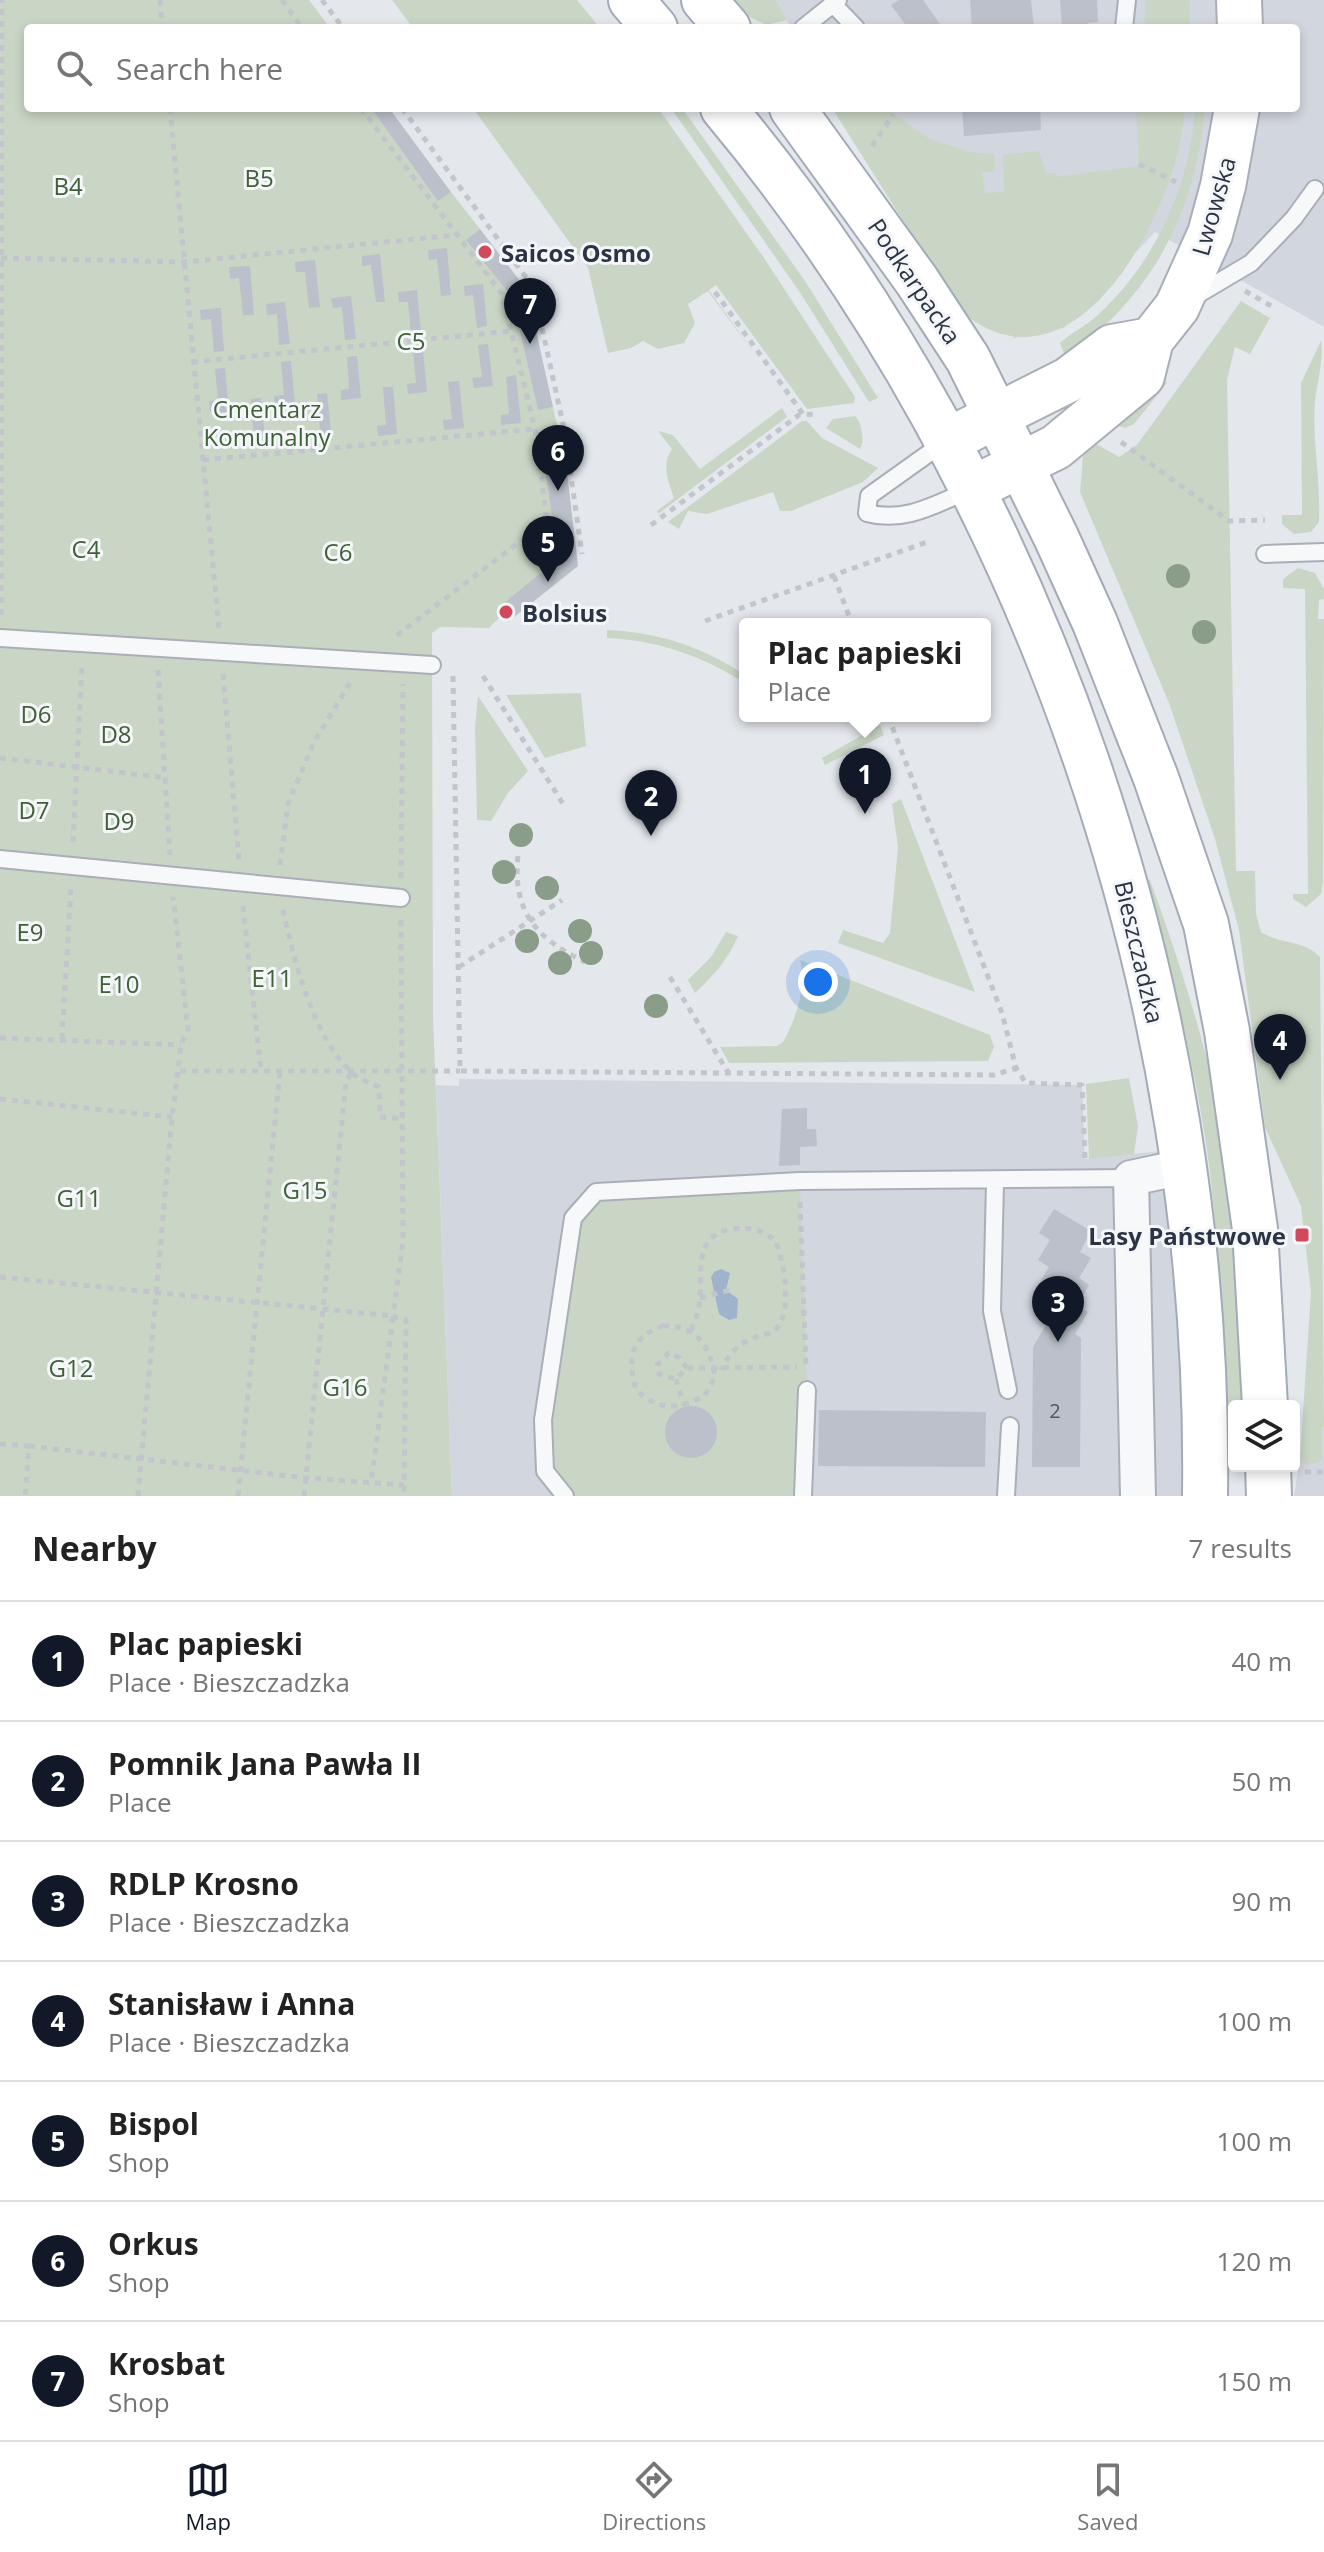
<!DOCTYPE html>
<meta charset="utf-8">
<style>
body{margin:0;font-family:"Open Sans",sans-serif;background:#f6f6f6;color:#222}
.controls{position:absolute;right:24px;bottom:24px;display:grid;overflow:hidden;border-radius:8px;box-shadow:0 4px 12px #0003}
.controls button{width:72px;height:72px;display:grid;place-items:center;padding:0;border:0;border-bottom:2px solid #e0e0e0;background:#fff;color:#222;font:40px sans-serif}
.you{position:absolute;left:818px;top:982px;width:28px;height:28px;margin:-20px;border:6px solid #fff;border-radius:50%;background:#1a73e8;box-shadow:0 0 0 12px #1a73e833}
.badge{display:grid;place-items:center;width:52px;height:52px;border-radius:50%;background:#111827;color:#fff;font-size:26px;font-weight:700}
.pin{position:absolute;translate:-50% -66px;filter:drop-shadow(0 2px 4px #0008)}
.pin::after{content:'';position:absolute;top:42px;width:28px;height:24px;background:inherit;clip-path:polygon(0 0,100% 0,50% 100%)}
.popup{position:absolute;left:739px;top:618px;width:252px;height:104px;box-sizing:border-box;display:grid;place-content:center;border-radius:8px;background:#fff;filter:drop-shadow(0 2px 6px #0005);font-size:26px;white-space:nowrap;color:#767676}
.popup b{font-size:30px;color:#222}
.popup::after{content:'';position:absolute;left:50%;top:100%;margin-left:-16px;border:16px solid transparent;border-top-color:#fff}
.list{margin:0;padding:0;list-style:none}
h2{display:flex;justify-content:space-between;align-items:center;height:104px;margin:0;padding:0 32px;font-size:34px}
h2 small{font-size:26px;font-weight:400;color:#767676}
.list li{display:grid;grid-template-columns:52px 1fr auto;gap:24px;align-items:center;box-sizing:border-box;height:120px;padding:0 32px;border-top:2px solid #e0e0e0}
.list b{display:block;font-size:30px;white-space:nowrap}
.list p{margin:0;font-size:26px;white-space:nowrap;color:#767676}
.list em{font-size:26px;font-style:normal;color:#767676}
.icon{flex:none;width:44px;height:44px;fill:none;stroke:currentColor;stroke-width:2;stroke-linecap:round;stroke-linejoin:round}
.map{position:relative;flex:none;width:1324px;height:1496px;overflow:hidden}
.search{position:absolute;background:#fff;box-shadow:0 4px 12px #0003;left:24px;right:24px;top:24px;height:88px;display:flex;align-items:center;gap:20px;box-sizing:border-box;padding:0 28px;border-radius:8px;color:#767676;font-size:30px}
.sheet{height:944px;background:#fff}
nav{display:flex;justify-content:space-around;align-items:center;box-sizing:border-box;height:112px;border-top:2px solid #e0e0e0;background:#fff;font-size:22px;color:#767676}
nav a{display:grid;justify-items:center;gap:4px}
nav .on{color:#111827}
.map>svg:first-child{display:block}
</style>
<div class="map">
<svg width="1324" height="1496" viewBox="0 0 1324 1496">
<rect width="100%" height="100%" fill="#e4e7ec"/>
<path fill="#d2d6de" d="M776,0H1324V327L1155,232L1064,328L1014,338L838,108H1296V28H791Z
M459,1079L1082,1085L1085,1159L1161,1151L1183,1330L1187,1496H452L436,1085L459,1086Z
M1321,1427H1324V1496H1294L1300,1458L1307,1464Z"/>
<path fill="#c9d6c5" d="M0,0H309L330,28H28V108H371L438,200L451,192L480,229L467,240L512,297L538,409L553,407L567,471L547,474L558,559L489,628L440,627L432,633L433,1017L452,1496H0Z
M392,0H577L600,28H413Z
M731,0H776L787,20L766,25L746,15Z
M1146,0H1190L1189,28H1144Z
M473,108H658L764,258L855,397L854,403L807,409L716,285L709,290L756,356L708,291L688,304L695,323L684,343L658,349L643,341L631,348L608,353L588,268Z
M671,108H682L805,281L878,398L869,402L799,291Z
M832,108H885L928,138L970,152L994,154L995,171L982,172L985,193L1004,192L1003,155L1039,151L1046,173H1055L1056,177L1139,166L1136,108H1185C1179,205 1078,409 960,311Z
M1195,108H1205C1194,218 1153,292 1066,359L1060,343C1072,332 1088,325 1100,313C1157,259 1190,185 1195,108Z
M1241,301L1270,318L1250,354L1235,347L1227,380L1236,871H1255L1256,914L1261,932C1281,945 1303,939 1320,957L1324,1427H1321L1322,1457L1318,1463L1306,1464L1300,1458L1311,1292L1301,1206L1265,1127L1239,930L1215,839L1169,703L1080,492L1083,456L1091,441L1119,457L1137,445Z
M1321,341C1324,360 1317,382 1315,402C1312,442 1321,481 1319,522L1311,532L1294,534L1282,524V515H1302L1301,383Z
M1165,381L1167,383L1134,424L1125,428L1109,423Z
M782,408L787,417L658,514L657,511L674,498C668,480 661,465 672,449L658,431L673,435L700,469Z
M855,416C862,422 865,442 860,449L826,428L833,419Z
M802,421H807L822,438L878,468L863,482L791,511H780L773,492L707,514L688,511L679,529L668,522Z
M1298,568L1315,573L1324,589V599L1319,600L1318,619H1324L1323,883L1321,894L1306,907L1293,899V894H1308L1305,589L1283,588V579Z
M607,630C658,632 703,647 745,675V683C702,656 658,640 607,638Z
M581,693L586,746L545,758L506,695Z
M478,696L528,771L508,793L491,821L477,820L475,728Z
M880,725L884,735L825,765L822,758Z
M901,799L975,992L838,943L843,930L883,943L890,933L898,847L892,804Z
M1146,879L1150,880C1185,976 1215,1073 1231,1174C1242,1250 1243,1329 1250,1406H1234V1444H1226C1225,1350 1220,1257 1209,1164C1196,1068 1171,973 1146,879Z
M726,932L738,936C728,960 713,976 695,993L688,980L711,957Z
M800,960L990,1035L994,1047L988,1061L729,1063L720,1047L777,1046L783,1042C796,1020 807,985 800,960Z
M1129,1078L1138,1126L1134,1154L1089,1159L1086,1084Z
M800,1181L807,1390L803,1496H565L545,1471L573,1218L596,1192Z"/>
<path fill="#9fb4cc" d="M721,1269L730,1273L726,1290L738,1299L737,1318L729,1320L719,1314L711,1277L714,1272Z"/>
<path fill="#bbc0ca" d="M899,0H923L942,27L908,28L891,5Z
M970,0H1031L1034,28H972Z
M1060,0H1097L1098,22L1088,23V28H1062Z
M371,108H389L451,192L438,201Z
M962,108H1040L1041,130L964,136Z
M480,229L527,290L553,407L538,410L512,297L466,240Z
M447,248L451,295L441,296L437,259L429,260L428,250Z
M380,254L385,302H376L371,265L362,266V256Z
M315,260L320,307L309,308L305,272H296L295,262Z
M250,266L254,315H243L239,278L230,279L229,267Z
M483,284L487,326L477,328L473,295L465,296L464,286Z
M417,290L421,332L411,334L408,302H399L398,292Z
M351,296L356,339L345,340L342,307L333,308L331,298Z
M285,302L290,344L279,345L277,314L267,315L266,304Z
M221,308L224,351L214,352L211,319L201,320L200,310Z
M488,344L493,386L474,388L472,378L482,377L478,345Z
M423,350L427,392L408,394L407,384L416,383L413,351Z
M357,356L361,398L341,400V390L349,389L347,357Z
M291,361L295,404L275,406L274,396L284,395L281,362Z
M225,368L229,412H210L209,401L218,400L215,369Z
M516,375L521,423L501,425V415L509,414L506,377Z
M459,381L464,428L444,430L443,420L452,419L448,382Z
M383,387H393L397,434L378,436L377,426L386,425Z
M327,393L332,440L312,442L311,432L320,431L317,394Z
M261,398L266,446L245,448V438L254,436L251,399Z
M567,471L578,566L508,622L498,608L558,559L546,474Z
M807,1108V1129H816L817,1146L800,1147V1165L779,1166L782,1109Z
M1054,1209L1091,1231L1080,1252L1091,1258L1079,1278L1089,1285L1077,1306L1088,1312L1075,1334L1081,1338L1080,1467H1032L1033,1347L1049,1320L1036,1313L1048,1292L1038,1286L1049,1267L1038,1260L1050,1240L1039,1233Z
M665 1432a26 26 0 1 1 52 0a26 26 0 1 1-52 0Z
M819,1410L986,1412L985,1467L818,1466Z"/>
<g fill="none" stroke-linecap="round" stroke-linejoin="round">
<g stroke="#a9aeb7" stroke-width="20">
<path id="lane" d="M832,3L856,28
M803,28L838,0
M1124,28L1127,0
M1192,298L1251,263L1294,218L1315,189
M946,441L869,496L867,513C904,523 934,505 967,491
M1265,554L1324,552
M0,638L432,665
M0,859L401,898
M995,1182L992,1311L1008,1390
M565,1496L545,1471L543,1420L573,1218L596,1192L800,1181L1131,1178
M803,1496L807,1390
M1006,1496L1010,1426"/>
</g>
<g stroke="#a9aeb7" stroke-width="38">
<path id="street" d="M1138,1496L1131,1178L1183,1167"/>
</g>
<g stroke="#a9aeb7" stroke-width="48">
<path id="secondary" d="M1239,0L1240,28
M947,441L1068,380L1112,347L1151,340
M972,489L1056,447L1142,376L1151,340L1177,307L1210,234L1223,186L1237,108"/>
</g>
<g stroke="#a3abb8" stroke-width="48">
<path id="primary" d="M631,0L655,28
M704,0L728,28
M723,108C1041,489 1212,1001 1205,1496
M792,108L917,281L968,359L1056,537L1095,623L1156,778L1206,924L1227,1031L1255,1229L1265,1406
M1268,1466L1269,1496"/>
</g>
<path stroke="#c2c5cb" stroke-width="5" stroke-dasharray="6 6" stroke-linecap="butt" d="M160,0L162,28
M282,0L302,28
M322,0L343,28
M170,108L219,629
M361,108L502,294L535,429L547,521L392,639
M402,108L533,287L565,433L582,554
M872,146L893,115
M1139,164L1176,182
M1,258L185,262L455,235
M1245,291L1275,308
M715,292L803,414
M192,362L512,331
M1121,442L1229,521L1265,520
M203,460L535,429
M651,525L799,415L815,414
M834,576L852,624
M1,615L2,0
M705,621L927,542
M158,670L170,855
M223,674L239,860
M453,676L460,1071L994,1075L1016,1068
M483,676L565,807
M888,716L1002,1013L1016,1068L1026,1083L1082,1085L1085,1158
M0,758L167,778
M73,842L82,665
M518,856C512,912 537,939 585,962
M280,865L288,804L313,744L350,683
M401,878L403,684
M243,906L261,1071
M283,910C294,960 313,1036 351,1072C358,1079 370,1083 379,1087L380,1117L404,1119
M401,920L403,1240L393,1316L406,1320L404,1496
M459,967L562,900
M670,977L729,1074
M0,1038L181,1045
M62,1039L71,888
M180,1071H460
M0,1099L172,1117
M800,1202L806,1368
M0,1277L393,1316L371,1483
M700,1298L734,1289
M663,1326C697,1325 710,1346 715,1377L705,1395C680,1410 658,1411 636,1390C627,1359 630,1337 663,1326Z
M691,1330C694,1322 698,1314 699,1306C704,1276 690,1234 734,1229C751,1227 761,1230 775,1240C784,1260 794,1315 774,1331C773,1332 764,1335 762,1335C740,1342 732,1349 721,1370
M687,1368L680,1358L669,1353L657,1365L659,1374L676,1379L687,1368L797,1367
M676,1379L684,1405
M0,1444L29,1446L25,1496
M29,1446L306,1478L404,1485
M1305,1472H1324
M138,1496L172,1117L181,1045L188,1029L173,897
M238,1496L280,1071
M304,1496L346,1082L351,1073"/>
<use href="#lane" stroke="#f7f8fa" stroke-width="16"/>
<use href="#street" stroke="#f7f8fa" stroke-width="34"/>
<use href="#secondary" stroke="#fff" stroke-width="44"/>
<use href="#primary" stroke="#fff" stroke-width="44"/>
</g>
<g fill="#899d89">
<circle cx="1178" cy="576" r="12"/>
<circle cx="1204" cy="632" r="12"/>
<circle cx="521" cy="835" r="12"/>
<circle cx="504" cy="872" r="12"/>
<circle cx="547" cy="888" r="12"/>
<circle cx="580" cy="931" r="12"/>
<circle cx="527" cy="941" r="12"/>
<circle cx="591" cy="953" r="12"/>
<circle cx="560" cy="963" r="12"/>
<circle cx="656" cy="1006" r="12"/>
</g>
<g fill="#d1495b" stroke="#f4f6f9" stroke-width="3">
<circle cx="485" cy="252" r="8"/>
<circle cx="506" cy="612" r="8"/>
<rect x="1294" y="1227" width="16" height="16" rx="4"/>
</g>
<g text-anchor="middle" dominant-baseline="central" stroke-width="6" stroke-linejoin="round" paint-order="stroke">
<g font-size="20" fill="#4f5766">
<text x="1055" y="1410">2</text>
</g>
<g font-size="24" fill="#3f6138" stroke="#f4f6f9">
<text x="259" y="177">B5</text>
<text x="68" y="185">B4</text>
<text x="411" y="340">C5</text>
<text x="267" y="408">Cmentarz<tspan x="267" dy="28">Komunalny</tspan></text>
<text x="86" y="548">C4</text>
<text x="338" y="551">C6</text>
<text x="36" y="713">D6</text>
<text x="116" y="733">D8</text>
<text x="34" y="809">D7</text>
<text x="119" y="820">D9</text>
<text x="30" y="931">E9</text>
<text x="272" y="977">E11</text>
<text x="119" y="983">E10</text>
<text x="305" y="1189">G15</text>
<text x="79" y="1197">G11</text>
<text x="71" y="1367">G12</text>
<text x="345" y="1386">G16</text>
</g>
<g font-size="24" fill="#2b3445" stroke="#f4f6f9">
<text transform="translate(1213 206) rotate(-74)">Lwowska</text>
<text transform="translate(915 281) rotate(56)">Podkarpacka</text>
<text transform="translate(1140 952) rotate(77)">Bieszczadzka</text>
</g>
<g font-size="24" font-weight="bold" fill="#2b3445" stroke="#f4f6f9" text-anchor="start">
<text x="501" y="252">Saicos Osmo</text>
<text x="522" y="612">Bolsius</text>
<text x="1286" y="1235" text-anchor="end">Lasy Państwowe</text>
</g>
</g>
</svg>
<div class="controls">
<button><svg class="icon" aria-label="layers" viewBox="0 0 24 24"><path d="M12 4l9 5-9 5-9-5zM3 14l9 5 9-5"/></svg></button>
</div>
<div class="you"></div>
<div class="pin badge" style="left:865px;top:814px">1</div>
<div class="popup"><b>Plac papieski</b>Place</div>
<div class="pin badge" style="left:651px;top:836px">2</div>
<div class="pin badge" style="left:1058px;top:1342px">3</div>
<div class="pin badge" style="left:1280px;top:1080px">4</div>
<div class="pin badge" style="left:548px;top:582px">5</div>
<div class="pin badge" style="left:558px;top:491px">6</div>
<div class="pin badge" style="left:530px;top:344px">7</div>
<div class="search"><svg class="icon" aria-label="search" viewBox="0 0 24 24"><circle cx="10" cy="10" r="6"/><path d="M15 15l6 6"/></svg>Search here</div>
</div>
<section class="sheet">
<h2>Nearby<small>7 results</small></h2>
<ul class="list">
<li><span class="badge">1</span><div><b>Plac papieski</b><p>Place · Bieszczadzka</p></div><em>40 m</em></li>
<li><span class="badge">2</span><div><b>Pomnik Jana Pawła II</b><p>Place</p></div><em>50 m</em></li>
<li><span class="badge">3</span><div><b>RDLP Krosno</b><p>Place · Bieszczadzka</p></div><em>90 m</em></li>
<li><span class="badge">4</span><div><b>Stanisław i Anna</b><p>Place · Bieszczadzka</p></div><em>100 m</em></li>
<li><span class="badge">5</span><div><b>Bispol</b><p>Shop</p></div><em>100 m</em></li>
<li><span class="badge">6</span><div><b>Orkus</b><p>Shop</p></div><em>120 m</em></li>
<li><span class="badge">7</span><div><b>Krosbat</b><p>Shop</p></div><em>150 m</em></li>
</ul>
</section>
<nav>
<a class="on"><svg class="icon" aria-label="map" viewBox="0 0 24 24"><path d="M3 6l6-2 6 2 6-2v14l-6 2-6-2-6 2zM9 4v14M15 6v14"/></svg>Map</a>
<a><svg class="icon" aria-label="directions" viewBox="0 0 24 24"><path d="M12 3l9 9-9 9-9-9zM9 14v-3h6M13 9l2 2-2 2"/></svg>Directions</a>
<a><svg class="icon" aria-label="saved" viewBox="0 0 24 24"><path d="M7 4h10v16l-5-4-5 4z"/></svg>Saved</a>
</nav>
